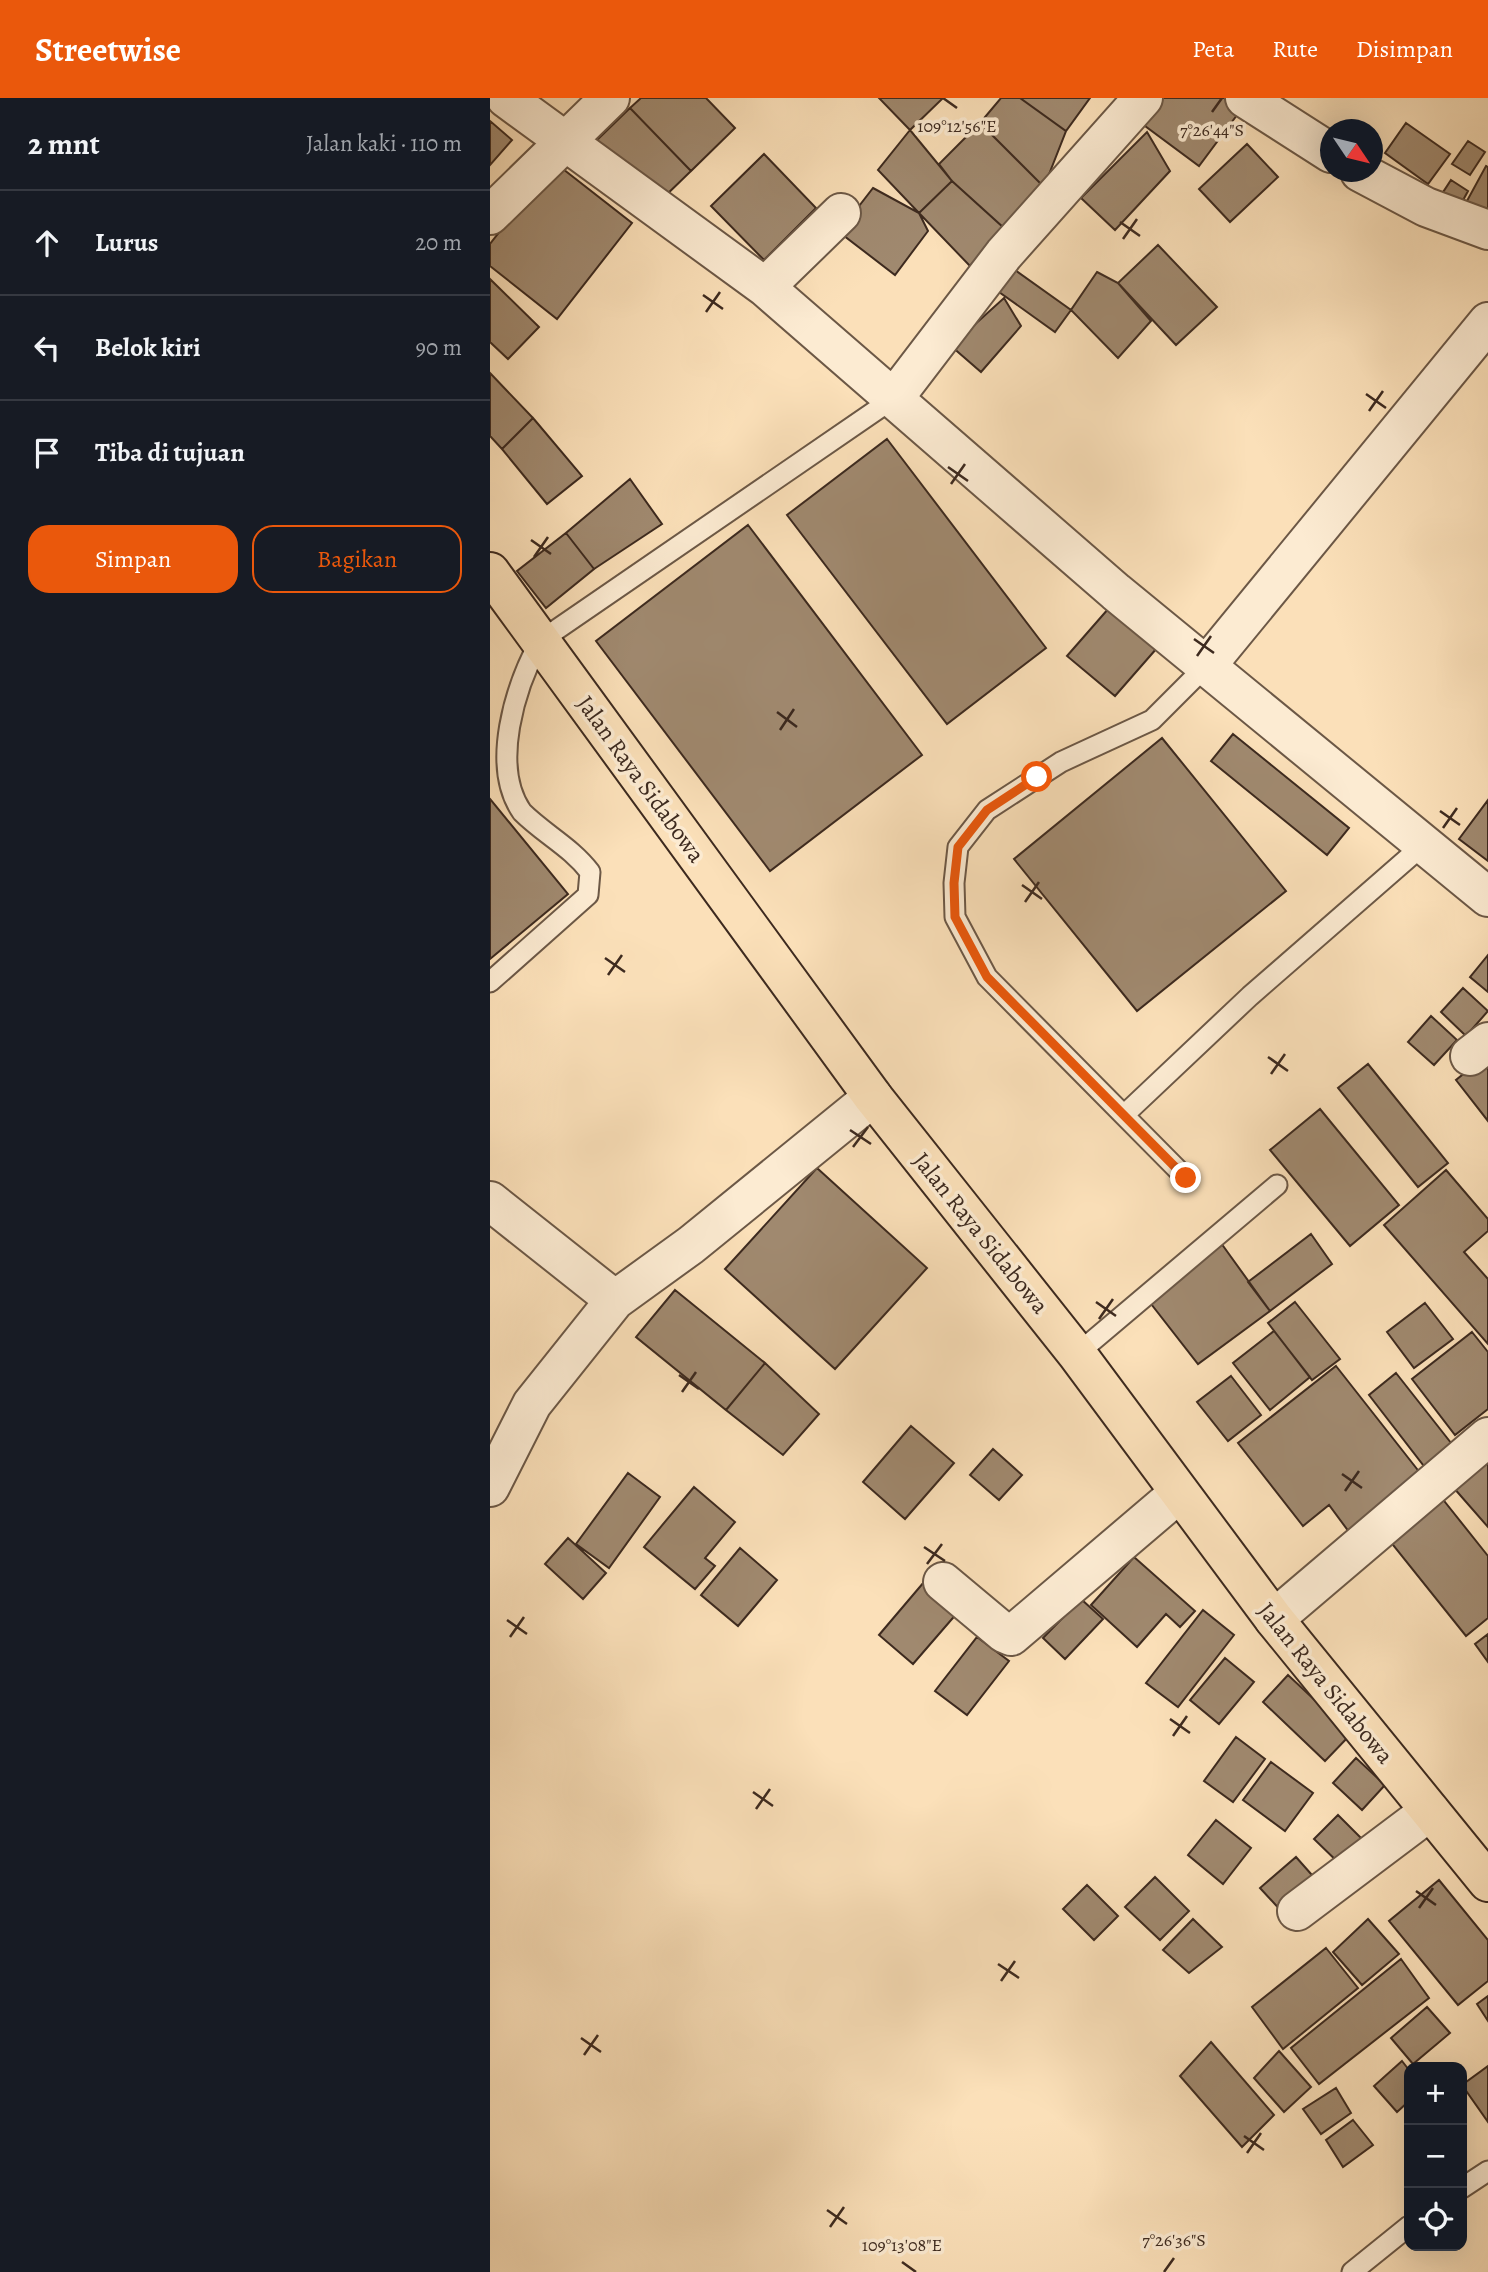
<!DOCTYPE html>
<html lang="id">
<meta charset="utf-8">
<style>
body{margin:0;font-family:Alegreya,serif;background:#20242c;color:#f1f3f6}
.controls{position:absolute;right:21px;bottom:21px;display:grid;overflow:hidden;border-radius:14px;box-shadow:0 7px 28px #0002}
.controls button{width:63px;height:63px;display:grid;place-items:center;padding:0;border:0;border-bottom:2px solid #363941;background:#171b24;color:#f1f3f6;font:35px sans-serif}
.compass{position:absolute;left:830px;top:21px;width:63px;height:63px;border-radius:50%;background:#171b24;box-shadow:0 7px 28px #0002;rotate:125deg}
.stop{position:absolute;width:21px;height:21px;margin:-16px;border:5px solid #ea580c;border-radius:50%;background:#fff}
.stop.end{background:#ea580c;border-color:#fff;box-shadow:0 2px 7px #0008}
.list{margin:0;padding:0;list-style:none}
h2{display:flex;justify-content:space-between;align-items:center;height:91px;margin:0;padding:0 28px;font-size:30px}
h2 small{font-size:23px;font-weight:400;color:#9ea1a6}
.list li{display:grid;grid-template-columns:46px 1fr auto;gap:21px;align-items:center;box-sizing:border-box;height:105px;padding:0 28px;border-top:2px solid #363941}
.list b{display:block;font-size:26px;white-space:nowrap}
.list em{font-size:23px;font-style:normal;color:#9ea1a6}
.actions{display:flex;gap:14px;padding:21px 28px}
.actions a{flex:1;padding:16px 0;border:2px solid #ea580c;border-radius:21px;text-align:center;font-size:24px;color:#ea580c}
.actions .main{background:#ea580c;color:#fff}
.icon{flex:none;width:38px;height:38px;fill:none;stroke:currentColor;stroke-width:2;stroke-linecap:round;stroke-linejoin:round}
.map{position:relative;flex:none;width:998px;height:2174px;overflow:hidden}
header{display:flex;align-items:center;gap:42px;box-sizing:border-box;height:98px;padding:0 35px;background:#ea580c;color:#fff}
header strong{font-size:33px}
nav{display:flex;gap:38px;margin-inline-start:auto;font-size:24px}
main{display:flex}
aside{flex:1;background:#171b24}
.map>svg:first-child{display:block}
</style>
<header>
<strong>Streetwise</strong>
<nav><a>Peta</a><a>Rute</a><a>Disimpan</a></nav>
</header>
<main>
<aside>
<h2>2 mnt<small>Jalan kaki · 110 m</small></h2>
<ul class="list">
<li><svg class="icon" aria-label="ahead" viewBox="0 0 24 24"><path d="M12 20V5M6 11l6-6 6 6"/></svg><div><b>Lurus</b></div><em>20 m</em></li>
<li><svg class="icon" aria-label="left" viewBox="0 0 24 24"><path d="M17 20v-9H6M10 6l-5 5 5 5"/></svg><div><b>Belok kiri</b></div><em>90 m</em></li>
<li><svg class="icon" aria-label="arrive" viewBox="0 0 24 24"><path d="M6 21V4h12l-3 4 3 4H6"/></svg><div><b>Tiba di tujuan</b></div></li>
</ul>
<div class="actions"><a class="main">Simpan</a><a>Bagikan</a></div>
</aside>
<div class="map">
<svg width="998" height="2174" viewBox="0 0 998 2174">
<rect width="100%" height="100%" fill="#fbe0b9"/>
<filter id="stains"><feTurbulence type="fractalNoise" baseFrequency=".00286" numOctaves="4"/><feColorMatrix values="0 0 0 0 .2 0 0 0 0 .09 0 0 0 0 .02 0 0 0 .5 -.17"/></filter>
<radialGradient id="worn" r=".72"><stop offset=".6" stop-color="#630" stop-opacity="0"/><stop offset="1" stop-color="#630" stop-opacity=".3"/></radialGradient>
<path fill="#a0896f" stroke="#3d2a1f" stroke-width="2" d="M151,0H216L245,30L201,73L140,10Z
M389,0H453L420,32Z
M511,0H530L576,33L554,89L490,25Z
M530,0H600L576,33Z
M669,0H734L750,13L709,68L651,25Z
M140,10L201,73L170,103L107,42Z
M0,23L22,42L0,67Z
M490,25L554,89L514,130L462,83L449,66Z
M916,25L960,56L938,86L895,55Z
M420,32L462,83L429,115L388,72Z
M657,34L680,73L625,132L591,100Z
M978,43L995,54L980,77L962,66Z
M757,46L788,79L740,124L709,91Z
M274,56L326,110L274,162L221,108Z
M64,64L142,125L67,221L0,168V146Z
M996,68L998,69V126L972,112Z
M961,82L978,93L965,117L946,105Z
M462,83L514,130L480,168L429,115Z
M383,90L429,115L438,133L405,177L349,134Z
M668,147L727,209L686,247L628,185Z
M525,172L581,212L565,234L509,194Z
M607,174L628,185L661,223L628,260L581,212Z
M0,181L49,229L18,261L0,244Z
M514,200L531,228L491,274L461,248Z
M0,275L43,320L12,351L0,338Z
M43,320L92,378L57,406L12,351Z
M397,341L556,550L457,626L297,417Z
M140,381L172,426L104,471L76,435Z
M258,427L432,657L280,773L106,543Z
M76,435L104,471L56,510L27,473Z
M619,510L667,550L625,598L577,558Z
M743,636L859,730L837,757L721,663Z
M672,640L796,793L647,913L524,761Z
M0,701L78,796L0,861Z
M998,702V763L969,741Z
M998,857V894L980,879Z
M973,890L998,913L976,938L951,914Z
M941,918L967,942L944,967L918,944Z
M998,956V1023L966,982Z
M878,966L958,1065L928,1089L848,990Z
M830,1011L909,1107L860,1148L780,1052Z
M327,1070L437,1170L345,1271L235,1171Z
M956,1072L998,1121V1133L974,1154L998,1181V1246L894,1127Z
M821,1136L842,1166L780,1213L758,1184Z
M731,1145L780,1213L708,1266L658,1202Z
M185,1192L275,1265L236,1312L146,1239Z
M805,1204L850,1261L822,1282L778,1225Z
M935,1205L963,1241L924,1270L897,1234Z
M784,1233L820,1279L780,1312L743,1265Z
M982,1234L998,1254V1311L965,1337L922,1281Z
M275,1265L329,1316L293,1357L236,1312Z
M846,1268L938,1385L865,1442L839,1407L813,1428L748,1345Z
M906,1275L965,1350L937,1372L879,1297Z
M741,1278L771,1317L738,1343L707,1304Z
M421,1328L464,1365L415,1421L373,1384Z
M503,1351L532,1377L509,1402L480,1377Z
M998,1359V1429L963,1389Z
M138,1375L170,1399L119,1470L86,1446Z
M204,1389L245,1424L215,1460L225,1468L205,1491L154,1449Z
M951,1399L998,1458V1520L976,1538L899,1442Z
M78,1440L116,1475L93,1501L55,1466Z
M250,1450L287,1482L248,1528L211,1497Z
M644,1459L705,1513L690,1529L676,1516L647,1549L601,1507Z
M434,1484L468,1514L423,1566L389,1537Z
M591,1501L613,1521L575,1561L553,1540Z
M713,1512L744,1537L688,1609L656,1585Z
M998,1536V1564L985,1546Z
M487,1539L519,1563L477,1617L445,1593Z
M735,1560L764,1584L729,1626L700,1602Z
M798,1577L861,1636L835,1663L773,1604Z
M746,1639L775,1661L743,1704L714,1683Z
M866,1660L895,1687L872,1712L843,1685Z
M781,1664L823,1695L795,1733L753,1702Z
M848,1717L877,1746L854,1770L824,1741Z
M726,1722L761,1750L733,1786L698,1757Z
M806,1759L829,1785L794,1816L770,1790Z
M665,1779L699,1813L670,1842L635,1809Z
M949,1782L998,1842V1883L968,1907L899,1823Z
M597,1787L628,1818L604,1842L573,1811Z
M703,1821L732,1849L699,1875L673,1852Z
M878,1821L909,1856L872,1887L843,1854Z
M836,1850L868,1890L793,1951L762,1909Z
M911,1861L939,1900L829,1986L801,1950Z
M998,1898V1923L987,1906Z
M937,1909L960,1935L923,1966L901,1940Z
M721,1944L784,2017L752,2049L690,1978Z
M789,1953L821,1989L794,2014L764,1980Z
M912,1963L919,1972V2003L907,2014L884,1988Z
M998,1968V2024L972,1987Z
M846,1990L861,2015L831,2036L813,2011Z
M863,2022L883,2047L853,2069L836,2042Z"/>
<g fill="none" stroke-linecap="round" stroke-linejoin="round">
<g stroke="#6c5846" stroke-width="23">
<path id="service" d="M0,884L98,797L100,774C81,749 54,736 32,714C0,668 25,589 50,543L404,300
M634,1017L760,898L932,748
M696,1080L497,879L465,819L464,785L468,749L497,712L571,664L662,622L717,567
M587,1256L787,1087
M972,2090L998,2073
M862,2174L919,2128"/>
</g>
<g stroke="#6c5846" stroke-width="42">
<path id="minor" d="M16,0L275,189L626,494L998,799
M755,0L841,55
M870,74L936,109L998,132
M0,117L120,0
M275,189L351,115
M404,300L514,156L653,0
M717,567L998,224
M980,958L998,944
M0,1103L125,1202
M0,1389L42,1306L125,1202L201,1147L383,999
M453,1484L514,1535L521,1538L689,1395
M784,1521L998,1339
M807,1813L940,1713"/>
</g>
<g stroke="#3d2a1f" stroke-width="42">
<path id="trunk" d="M0,474L383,999L587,1256L784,1521L998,1784"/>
</g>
<use href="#service" stroke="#fcebd2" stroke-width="19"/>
<use href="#minor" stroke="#fcebd2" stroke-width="38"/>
<use href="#trunk" stroke="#fbe0b9" stroke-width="38"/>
</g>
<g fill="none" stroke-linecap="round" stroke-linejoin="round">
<path stroke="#ea580c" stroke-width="9" d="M547,679L497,712L468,749L464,785L465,819L497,879L696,1080"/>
</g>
<path fill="none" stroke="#3d2a1f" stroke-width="2.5" d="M453,0L467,10M722,14L732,0M630,124L650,138M633,141L647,121M213,197L233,211M216,214L230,194M876,296L896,310M879,313L893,293M458,369L478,383M461,386L475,366M41,442L61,456M44,459L58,439M704,541L724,555M707,558L721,538M287,614L307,629M290,632L304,611M950,713L970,727M953,730L967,710M532,787L552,801M535,804L549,784M115,860L135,874M118,877L132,857M778,959L798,973M781,976L795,956M360,1032L381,1046M363,1049L378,1029M606,1204L626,1218M609,1221L623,1201M189,1277L209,1291M192,1294L206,1274M852,1376L872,1390M855,1393L869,1373M434,1449L455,1463M437,1466L452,1446M17,1522L37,1536M20,1539L34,1519M680,1621L700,1635M683,1638L697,1618M263,1694L283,1708M266,1711L280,1691M926,1793L946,1807M929,1810L943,1790M508,1866L529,1880M511,1883L525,1863M91,1940L111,1954M94,1957L108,1937M754,2038L774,2052M757,2055L771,2035M337,2112L357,2126M340,2129L354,2109M412,2164L426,2174M674,2174L684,2160"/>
<g text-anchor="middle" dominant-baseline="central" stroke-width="7" stroke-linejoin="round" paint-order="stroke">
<g font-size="24" fill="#3d2a1f" stroke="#fcebd2">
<text transform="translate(151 681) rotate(54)">Jalan Raya Sidabowa</text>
<text transform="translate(491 1135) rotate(51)">Jalan Raya Sidabowa</text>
<text transform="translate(836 1585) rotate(51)">Jalan Raya Sidabowa</text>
</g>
</g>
<g font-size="18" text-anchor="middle" fill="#3d2a1f" stroke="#fcebd2" stroke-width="7" stroke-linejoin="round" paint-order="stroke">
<text x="467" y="34">109°12'56"E</text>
<text x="722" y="38">7°26'44"S</text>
<text x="684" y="2148">7°26'36"S</text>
<text x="412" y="2153">109°13'08"E</text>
</g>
<rect width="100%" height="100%" filter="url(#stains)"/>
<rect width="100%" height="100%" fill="url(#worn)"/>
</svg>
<div class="controls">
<button>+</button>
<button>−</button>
<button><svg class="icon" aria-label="locate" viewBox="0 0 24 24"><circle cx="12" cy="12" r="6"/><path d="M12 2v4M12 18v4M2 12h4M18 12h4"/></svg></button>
</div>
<svg class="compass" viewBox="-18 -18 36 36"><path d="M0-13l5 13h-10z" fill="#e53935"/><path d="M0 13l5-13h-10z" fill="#9ea1a6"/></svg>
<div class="stop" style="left:547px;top:679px"></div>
<div class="stop end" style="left:696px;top:1080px"></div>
</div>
</main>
